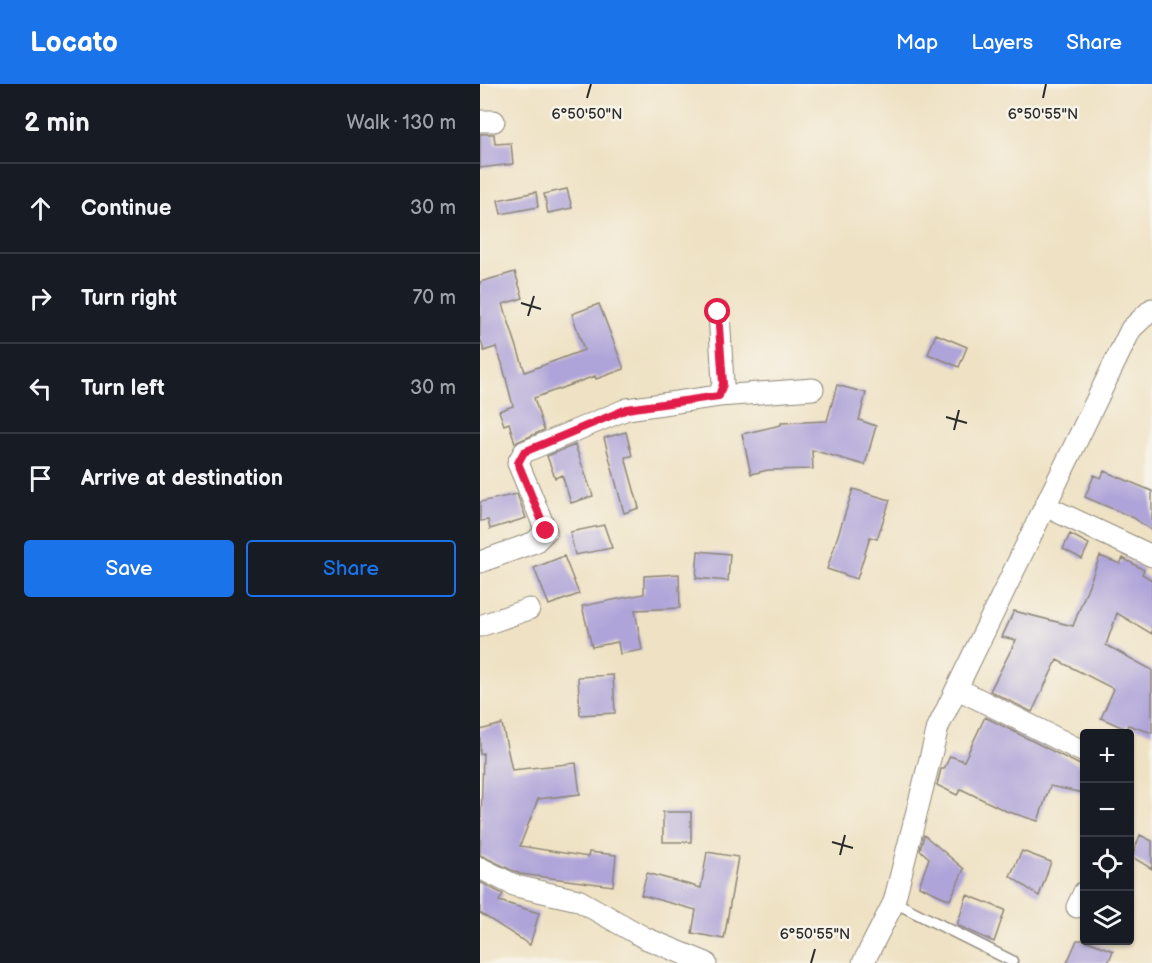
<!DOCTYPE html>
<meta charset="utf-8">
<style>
body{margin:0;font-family:"Balsamiq Sans",sans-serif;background:#242831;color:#f1f3f6}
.controls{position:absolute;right:18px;bottom:18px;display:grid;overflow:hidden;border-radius:6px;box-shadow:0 2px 4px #0004}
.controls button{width:54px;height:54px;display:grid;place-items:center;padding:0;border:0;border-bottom:2px solid #363941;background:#171b24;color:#f1f3f6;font:30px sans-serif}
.stop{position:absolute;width:18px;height:18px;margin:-14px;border:4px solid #e11d48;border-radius:50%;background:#fff}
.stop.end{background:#e11d48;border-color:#fff;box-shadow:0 2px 6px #0008}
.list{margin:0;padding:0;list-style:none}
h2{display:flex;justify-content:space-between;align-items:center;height:78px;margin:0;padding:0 24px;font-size:26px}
h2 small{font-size:20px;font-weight:400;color:#9ea1a6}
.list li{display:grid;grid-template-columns:39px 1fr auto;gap:18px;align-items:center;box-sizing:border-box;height:90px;padding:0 24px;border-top:2px solid #363941}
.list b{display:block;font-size:22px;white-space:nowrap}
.list em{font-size:20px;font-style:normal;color:#9ea1a6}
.actions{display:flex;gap:12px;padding:18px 24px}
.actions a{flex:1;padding:14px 0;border:2px solid #1a73e8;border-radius:6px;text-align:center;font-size:21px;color:#1a73e8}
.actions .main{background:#1a73e8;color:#fff}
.icon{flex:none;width:33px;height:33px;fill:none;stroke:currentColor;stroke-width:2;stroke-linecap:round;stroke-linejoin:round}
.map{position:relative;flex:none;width:672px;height:879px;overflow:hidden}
header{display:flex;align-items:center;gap:36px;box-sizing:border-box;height:84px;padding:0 30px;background:#1a73e8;color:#fff}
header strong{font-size:28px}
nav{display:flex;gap:33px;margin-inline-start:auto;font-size:21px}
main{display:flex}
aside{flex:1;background:#171b24}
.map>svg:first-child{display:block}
</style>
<header>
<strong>Locato</strong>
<nav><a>Map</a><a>Layers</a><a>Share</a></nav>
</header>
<main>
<aside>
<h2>2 min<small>Walk · 130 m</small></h2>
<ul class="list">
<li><svg class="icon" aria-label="ahead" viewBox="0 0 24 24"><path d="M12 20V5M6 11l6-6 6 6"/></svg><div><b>Continue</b></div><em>30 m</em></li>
<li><svg class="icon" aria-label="right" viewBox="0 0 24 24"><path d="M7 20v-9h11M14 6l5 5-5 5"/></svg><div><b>Turn right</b></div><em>70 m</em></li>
<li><svg class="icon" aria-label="left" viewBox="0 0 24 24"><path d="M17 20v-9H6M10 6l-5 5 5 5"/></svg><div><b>Turn left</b></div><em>30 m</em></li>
<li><svg class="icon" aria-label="arrive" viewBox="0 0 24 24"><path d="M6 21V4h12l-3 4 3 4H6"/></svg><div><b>Arrive at destination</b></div></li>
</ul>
<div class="actions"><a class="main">Save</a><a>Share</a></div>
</aside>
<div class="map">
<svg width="672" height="879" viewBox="0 0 672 879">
<rect width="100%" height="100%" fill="#f7f3e8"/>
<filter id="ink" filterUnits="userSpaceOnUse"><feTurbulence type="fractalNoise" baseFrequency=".0167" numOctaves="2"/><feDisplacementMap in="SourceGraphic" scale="12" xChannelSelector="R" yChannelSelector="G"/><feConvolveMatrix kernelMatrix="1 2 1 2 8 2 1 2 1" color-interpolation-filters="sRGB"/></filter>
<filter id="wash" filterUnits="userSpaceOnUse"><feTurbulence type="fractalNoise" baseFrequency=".008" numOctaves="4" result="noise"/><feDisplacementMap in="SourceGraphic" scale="24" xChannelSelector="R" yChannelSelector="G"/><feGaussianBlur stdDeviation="1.35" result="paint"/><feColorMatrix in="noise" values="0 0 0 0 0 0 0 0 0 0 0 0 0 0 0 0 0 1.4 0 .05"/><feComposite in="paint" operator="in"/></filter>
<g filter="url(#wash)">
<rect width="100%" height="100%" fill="#efe2c4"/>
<g id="blocks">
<path fill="#afa4d9" d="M0,50H14L15,60L31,59L33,80L0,84Z
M87,105L92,124L68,129L64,110Z
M56,108L58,123L21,130L18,116Z
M35,188L43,214L23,220L45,288L104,266L92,230L119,220L144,285L116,295L115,292L54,314L64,346L35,359L29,339L24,341L19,327L33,322L22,279L16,263L4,267L0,254V198Z
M456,250L487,263L479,283L448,270Z
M357,301L386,309L379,336L396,342L385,381L332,366L333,385L288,386L271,390L262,350L301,341V339L347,337Z
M146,348L152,372L145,373L159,424L144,429L124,354Z
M95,361L113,412L91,419L82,391L75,394L67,372Z
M624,387L672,407V447L654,434L605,413L614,391L621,394Z
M373,405L410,416L397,455L390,453L377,495L347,485Z
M37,410L46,434L10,445L8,436L0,437V418Z
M124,441L132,464L95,471L90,448Z
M590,450L609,460L602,475L583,465Z
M218,467L250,470L248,497L216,494Z
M84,472L99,510L69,521L54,484Z
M620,472L640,480L643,474L664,486L662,490L672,496V550L637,529L626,561L672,586V649L648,641L646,645L621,634L634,605L577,576L552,628L510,607L536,556L522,553L534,527L593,542Z
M199,490L200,524L155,526L162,566L140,570L138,558L112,563L102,522L164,510V492Z
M133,591L135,629L100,631L98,593Z
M505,633L604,683V709L570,702L558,737L526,727L481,705L477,711L457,701L461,685H464L470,672L484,677Z
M22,640L32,686L96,679L100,710L58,715L40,762L108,773L109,768L136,771L133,802L40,790L0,771L3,669L0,670V646Z
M183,728H211V758H183Z
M444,751L484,785L470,816L439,802L449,774L440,766Z
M660,751L672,757V785L652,773Z
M542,767L571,778L559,812L530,792Z
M227,768L258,773L244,855L212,849L216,826L161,811L167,789L221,804Z
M0,798L23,810L19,817L59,829L50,861L0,829Z
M487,811L525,826L514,858L477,841Z
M597,856H605L633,867L628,879H587Z"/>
</g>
</g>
<g filter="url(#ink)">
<use href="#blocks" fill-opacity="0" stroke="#8d8678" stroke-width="1.5"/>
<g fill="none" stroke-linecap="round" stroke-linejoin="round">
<g stroke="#8d8678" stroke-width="13">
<path id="lane" d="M414,818L532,877"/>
</g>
<g stroke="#8d8678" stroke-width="23">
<path id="street" d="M0,37H14
M239,228L243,300L239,312
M565,422L672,472
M0,478L55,458L66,447L38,379L44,368L147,325L239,312L333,305
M0,542L49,525
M478,605L604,668
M0,784L36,802L98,816L165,854L226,879
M597,823L604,808
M383,879L414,818L458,643L651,245L672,225"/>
</g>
<use href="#lane" stroke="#fff" stroke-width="10"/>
<use href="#street" stroke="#fff" stroke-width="21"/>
</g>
</g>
<g fill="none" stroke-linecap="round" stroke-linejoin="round" filter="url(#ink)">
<path stroke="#e11d48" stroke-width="8" d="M66,447L38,379L44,368L147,325L239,312L243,300L238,228"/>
</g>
<path fill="none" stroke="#2b2b2b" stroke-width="2" d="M107,14L111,0M563,14L566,0M41,219L61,225M48,232L54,212M466,333L487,339M474,346L479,326M352,758L373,764M360,771L365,751M331,879L335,865"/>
<g font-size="15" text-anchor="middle" fill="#2b2b2b" stroke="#f7f3e8" stroke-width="5" stroke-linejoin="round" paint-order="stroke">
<text x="107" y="35">6°50'50"N</text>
<text x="563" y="35">6°50'55"N</text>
<text x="335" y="855">6°50'55"N</text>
</g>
</svg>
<div class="controls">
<button>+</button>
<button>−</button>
<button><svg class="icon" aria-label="locate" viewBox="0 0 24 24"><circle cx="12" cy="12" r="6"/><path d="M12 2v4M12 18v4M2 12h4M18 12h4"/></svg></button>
<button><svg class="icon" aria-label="layers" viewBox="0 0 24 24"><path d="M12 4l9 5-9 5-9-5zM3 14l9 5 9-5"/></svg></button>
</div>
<div class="stop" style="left:238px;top:228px"></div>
<div class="stop end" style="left:66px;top:447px"></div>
</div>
</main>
